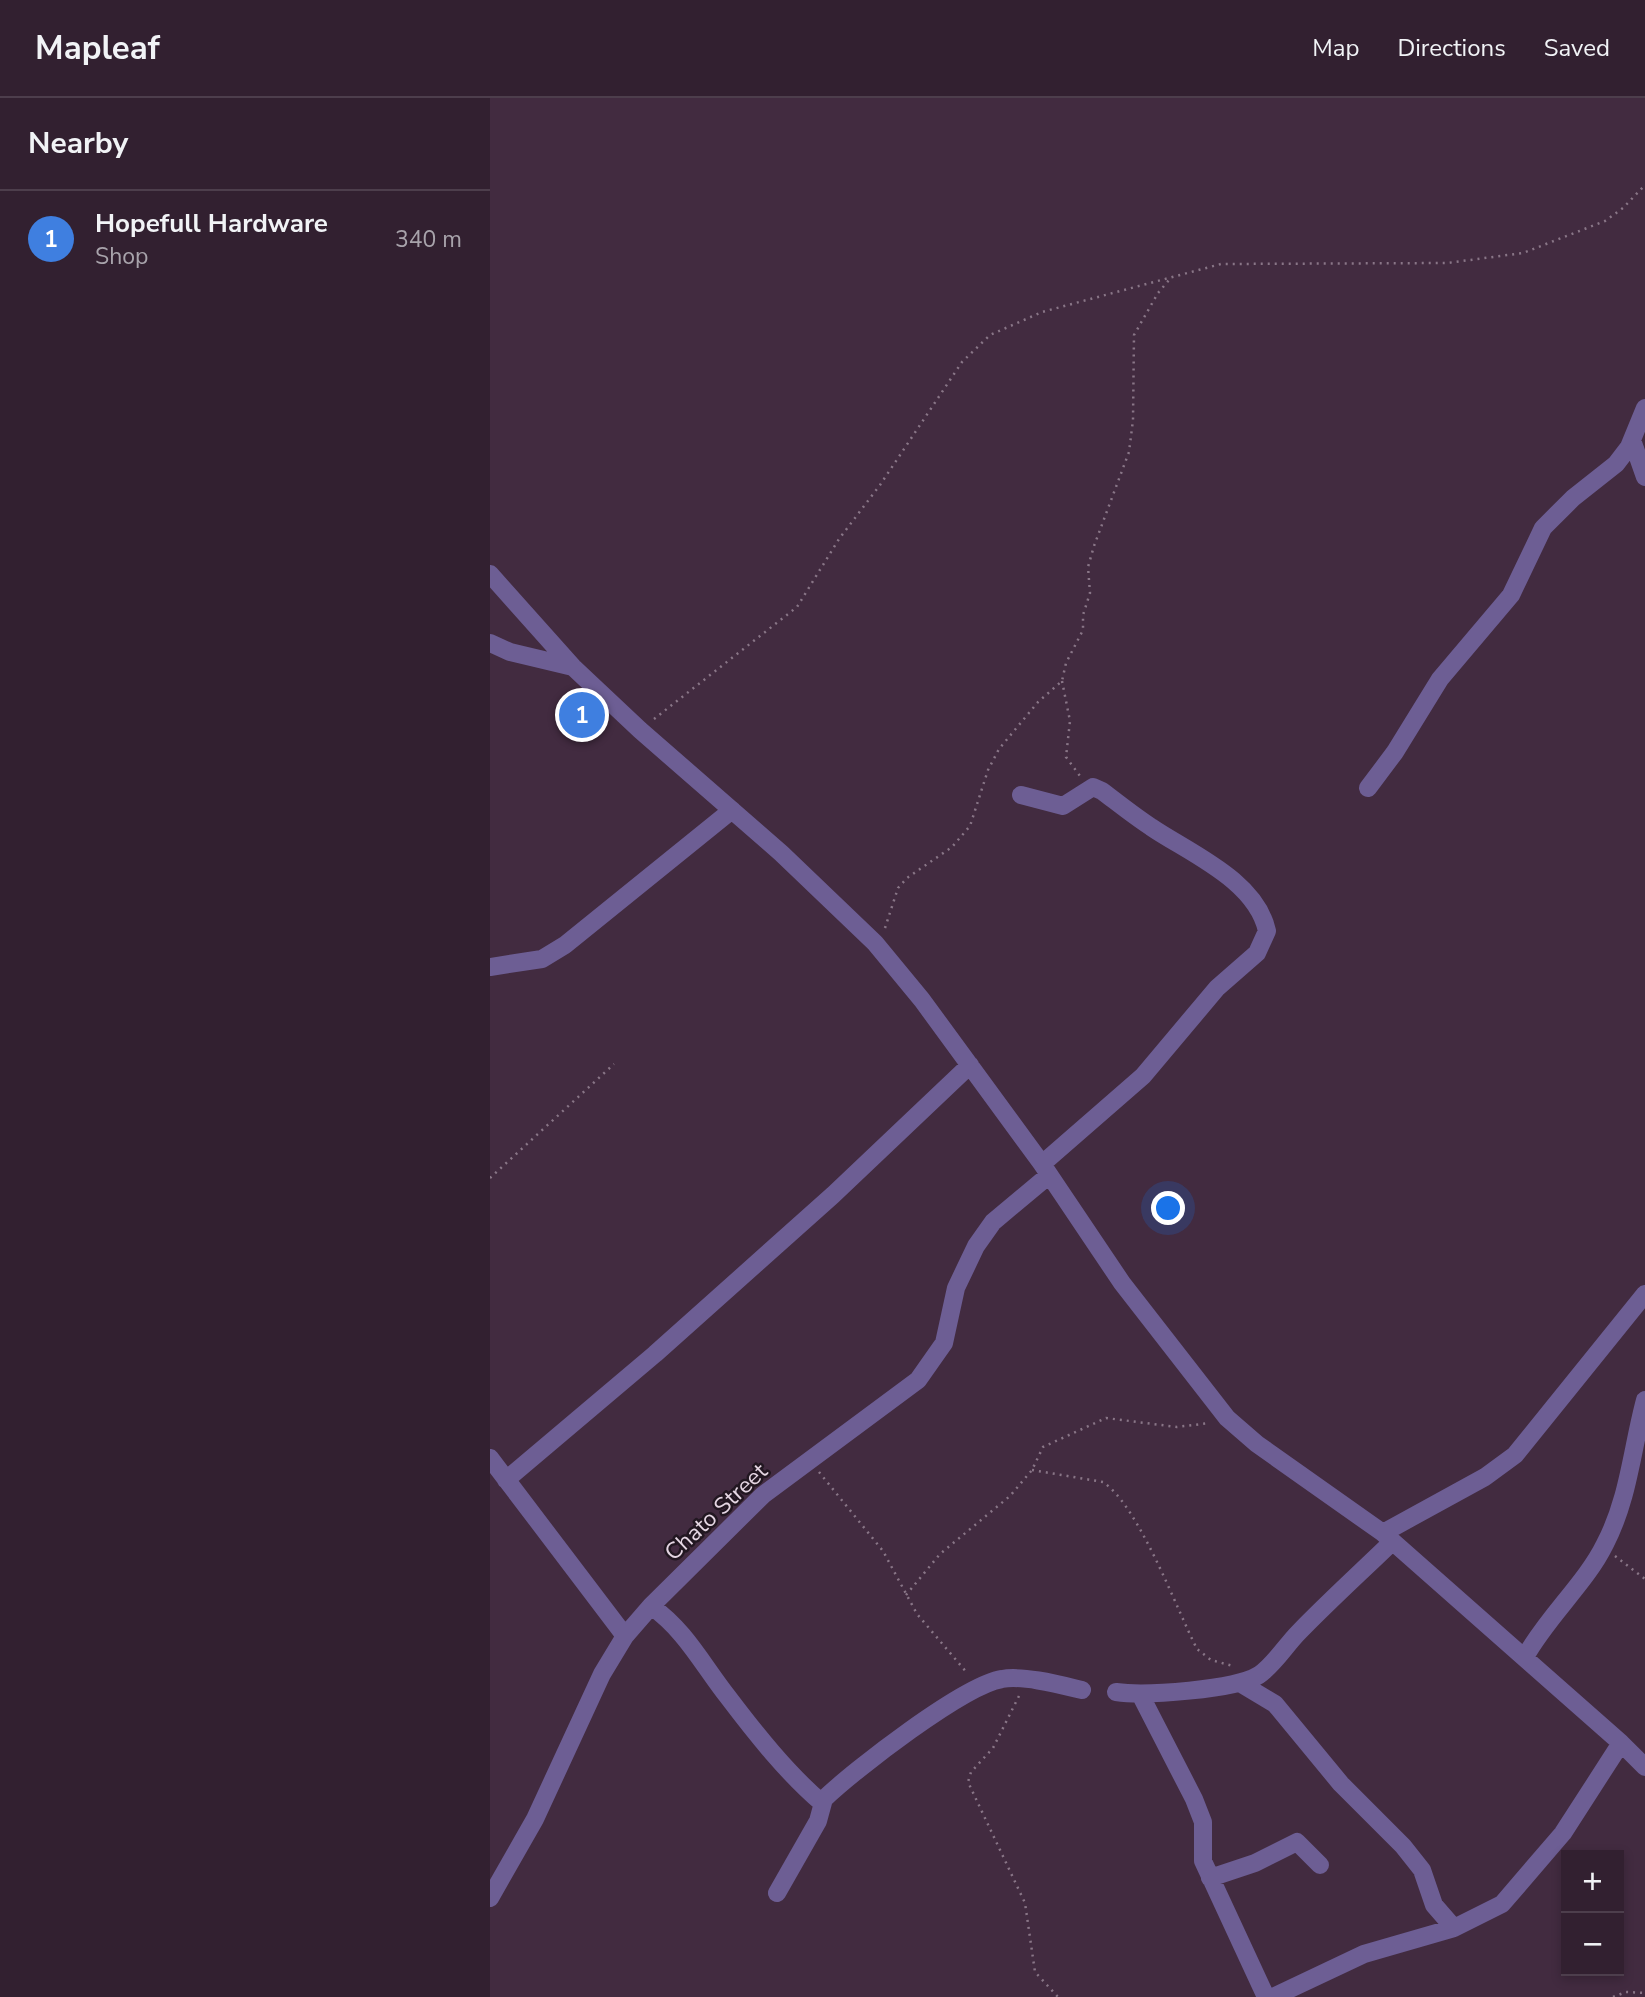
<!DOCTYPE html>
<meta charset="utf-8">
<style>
body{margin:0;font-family:"Nunito Sans",sans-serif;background:#3d2d3c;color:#f1f3f6}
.controls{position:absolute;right:21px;bottom:21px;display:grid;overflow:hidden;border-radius:0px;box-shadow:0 4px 10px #0003}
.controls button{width:63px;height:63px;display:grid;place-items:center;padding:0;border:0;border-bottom:2px solid #4d3e4c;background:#322030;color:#f1f3f6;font:35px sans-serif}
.you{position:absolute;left:679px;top:1111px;width:24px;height:24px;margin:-18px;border:5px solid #fff;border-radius:50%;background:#1a73e8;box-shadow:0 0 0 10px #1a73e833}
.badge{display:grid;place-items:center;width:46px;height:46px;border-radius:50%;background:#80d051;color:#fff;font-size:23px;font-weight:700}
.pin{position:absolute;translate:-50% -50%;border:4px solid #fff;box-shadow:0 2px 7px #0006}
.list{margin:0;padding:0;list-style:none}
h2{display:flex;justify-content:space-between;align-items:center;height:91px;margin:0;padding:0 28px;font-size:30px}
h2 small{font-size:23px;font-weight:400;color:#a8a3ab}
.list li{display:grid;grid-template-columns:46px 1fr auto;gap:21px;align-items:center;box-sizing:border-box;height:98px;padding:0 28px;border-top:2px solid #4d3e4c}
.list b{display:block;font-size:26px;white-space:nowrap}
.list p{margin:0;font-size:23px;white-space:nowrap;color:#a8a3ab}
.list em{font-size:23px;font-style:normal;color:#a8a3ab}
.map{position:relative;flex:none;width:1155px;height:1899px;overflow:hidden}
header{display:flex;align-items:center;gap:42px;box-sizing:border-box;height:98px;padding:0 35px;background:#322030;border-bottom:2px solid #4d3e4c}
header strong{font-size:33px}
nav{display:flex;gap:38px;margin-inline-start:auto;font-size:24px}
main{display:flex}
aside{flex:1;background:#322030}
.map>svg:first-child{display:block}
</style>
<header>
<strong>Mapleaf</strong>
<nav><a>Map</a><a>Directions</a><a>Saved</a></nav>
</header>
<main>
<aside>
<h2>Nearby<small></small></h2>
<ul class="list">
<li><span class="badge" style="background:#3f7fe0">1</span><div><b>Hopefull Hardware</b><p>Shop</p></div><em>340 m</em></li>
</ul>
</aside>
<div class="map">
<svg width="1155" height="1899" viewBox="0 0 1155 1899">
<rect width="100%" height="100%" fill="#422b40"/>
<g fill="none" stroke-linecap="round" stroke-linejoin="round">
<path stroke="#897687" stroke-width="2.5" stroke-dasharray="2 5" stroke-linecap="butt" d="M572,583L580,623L576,659L590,678
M164,621L307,509L349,441L390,387L472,264L500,237L552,214L731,166L957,165L1033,155L1115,123L1133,110L1155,87
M395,830L408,790L417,780L462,749L480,728L498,672L509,651L548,604L572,583L576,565L593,532V517L600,495L598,469L604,448L639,354L643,322L644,237L668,195L679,182
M0,1080L124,966
M542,1372L613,1384C649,1408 686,1510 707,1551L721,1562L743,1568
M329,1374L393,1453L427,1516L478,1576
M1125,1458L1155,1481
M416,1497L450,1456L520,1398L542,1372L553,1349L616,1320L687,1329L720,1325
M529,1598L503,1650L481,1674L478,1684L535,1805L545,1874L568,1899
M1123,1899L1136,1894L1155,1895"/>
<path stroke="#6d5e94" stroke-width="18" d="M1142,342L1155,379
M0,476L83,569L150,632L291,755L385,845L432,902L552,1066L632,1185L737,1320L767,1346L893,1435L1131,1645L1155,1669
M0,545L20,554L83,569
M878,690L905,654L950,581L1021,497L1053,430L1083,400L1126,366L1139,349L1155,310
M531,697L573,708L603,689L612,693C628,705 644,718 661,729C699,755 766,782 777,833L767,855L727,890L653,978L552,1066
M0,869L52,861L75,847L242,712
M0,1360L135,1538
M16,1382L165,1256L343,1097L480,967
M893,1435L995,1379L1025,1357L1155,1196
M161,1508C196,1533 212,1566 238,1599C266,1636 297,1675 332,1705
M1035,1559C1057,1519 1096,1485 1115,1446C1139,1400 1142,1350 1155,1302
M750,1585L785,1606L851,1686L913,1748L932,1772L944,1807L964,1830
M626,1594C655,1598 745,1592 769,1577C784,1567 796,1547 809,1534C839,1503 871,1474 902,1444
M651,1598L704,1701L713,1724V1763L776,1899
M720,1780L765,1765L807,1744L830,1767
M287,1795L328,1723L334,1701C364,1672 474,1587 512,1581C533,1577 571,1587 592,1592
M0,1800L45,1721L112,1576L135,1538L161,1508L273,1397L428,1282L454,1245L466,1190L486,1148L503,1124L558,1078
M783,1899L874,1856L964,1830L1012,1806L1073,1735L1131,1645"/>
</g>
<g text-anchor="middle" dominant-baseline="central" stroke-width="5" stroke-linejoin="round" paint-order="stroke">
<g font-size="23" fill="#e5d6e3" stroke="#221721">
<text transform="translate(226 1414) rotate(-43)">Chato Street</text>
</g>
</g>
</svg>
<div class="controls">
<button>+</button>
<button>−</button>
</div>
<div class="you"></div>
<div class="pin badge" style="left:92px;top:617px;background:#3f7fe0">1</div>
</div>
</main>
